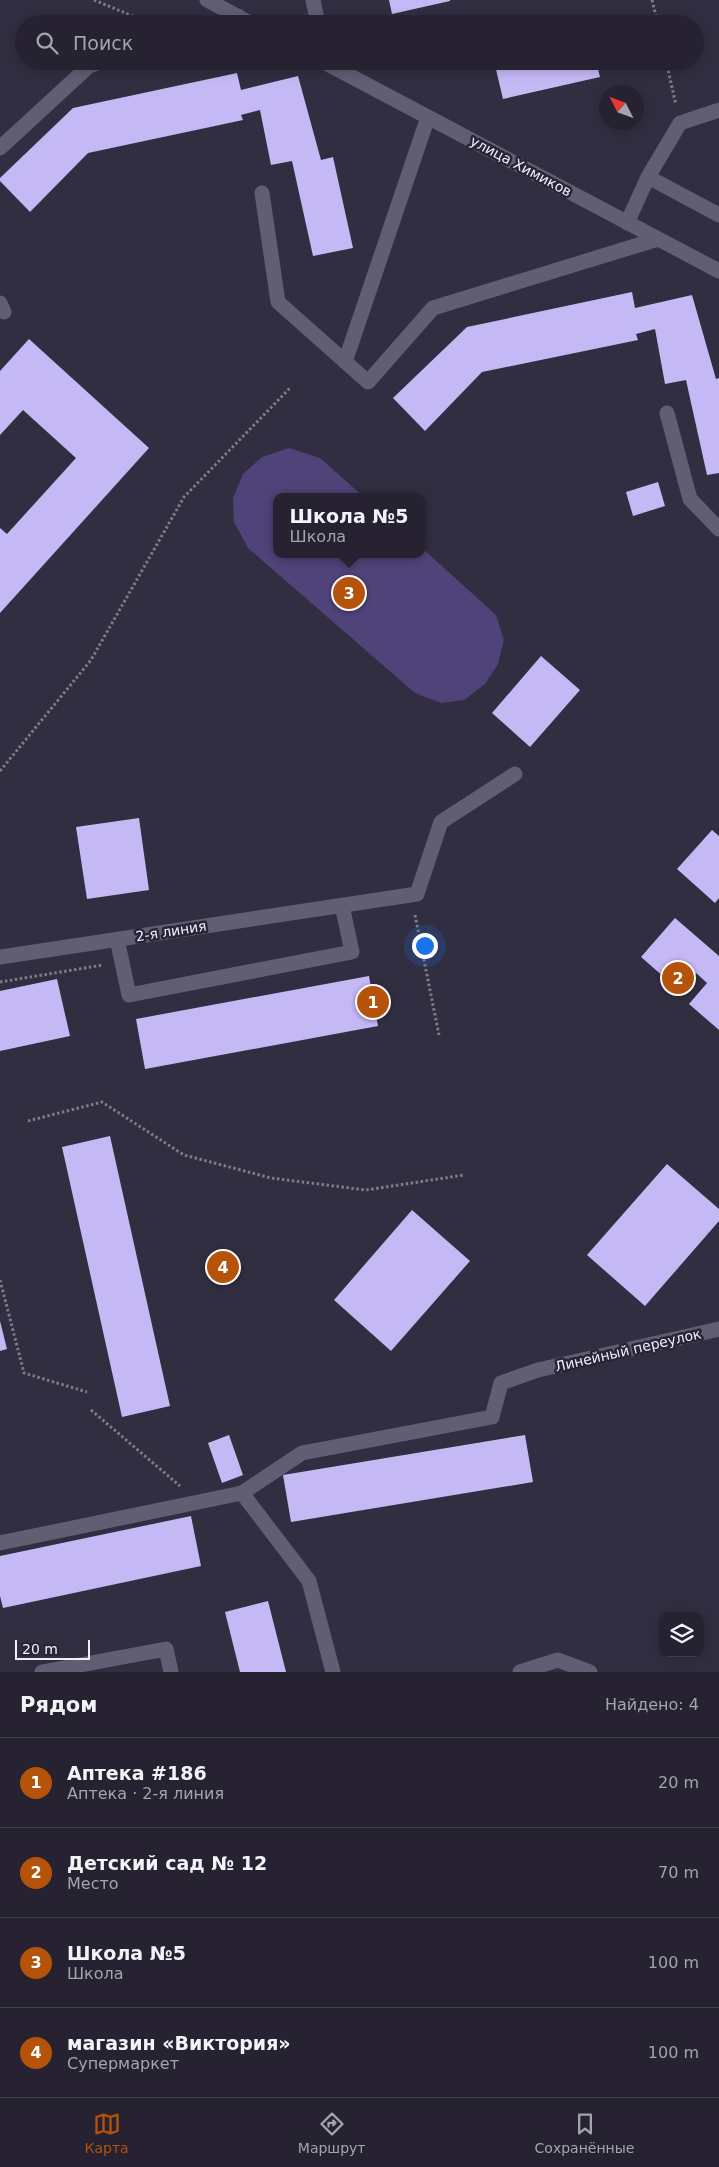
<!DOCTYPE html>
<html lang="ru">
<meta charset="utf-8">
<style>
body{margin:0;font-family:"DejaVu Sans",sans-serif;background:#2e2a3a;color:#f1f3f6}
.controls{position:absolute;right:15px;bottom:15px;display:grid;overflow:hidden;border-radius:10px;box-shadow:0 2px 12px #0003}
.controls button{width:45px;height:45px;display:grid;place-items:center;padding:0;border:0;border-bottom:1px solid #423f4d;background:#262232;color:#f1f3f6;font:25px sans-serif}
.compass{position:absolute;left:599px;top:85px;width:45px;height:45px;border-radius:50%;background:#262232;box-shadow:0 2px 12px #0003;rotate:312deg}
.scale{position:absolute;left:15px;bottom:12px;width:75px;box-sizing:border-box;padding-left:5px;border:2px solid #f1effc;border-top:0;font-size:14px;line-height:18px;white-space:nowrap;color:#f1effc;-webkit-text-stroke:4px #292437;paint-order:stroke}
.you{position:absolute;left:424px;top:945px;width:18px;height:18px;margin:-12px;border:4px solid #fff;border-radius:50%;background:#1a73e8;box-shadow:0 0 0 8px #1a73e833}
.badge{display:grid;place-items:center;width:32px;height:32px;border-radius:50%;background:#b45309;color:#fff;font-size:16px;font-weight:700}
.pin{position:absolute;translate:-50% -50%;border:2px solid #fff;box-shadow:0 1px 5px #0006}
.popup{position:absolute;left:273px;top:493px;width:152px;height:65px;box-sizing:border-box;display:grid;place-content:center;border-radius:10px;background:#262232;filter:drop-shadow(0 1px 4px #0005);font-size:16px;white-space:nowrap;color:#a4a4ac}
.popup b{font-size:19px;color:#f1f3f6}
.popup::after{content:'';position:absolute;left:50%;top:100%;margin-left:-10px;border:10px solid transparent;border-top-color:#262232}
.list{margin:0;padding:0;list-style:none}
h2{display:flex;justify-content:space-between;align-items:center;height:65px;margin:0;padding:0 20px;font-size:21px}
h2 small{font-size:16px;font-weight:400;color:#a4a4ac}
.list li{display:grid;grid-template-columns:32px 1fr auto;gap:15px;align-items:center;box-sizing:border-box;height:90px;padding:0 20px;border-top:1px solid #423f4d}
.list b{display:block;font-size:19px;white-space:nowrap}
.list p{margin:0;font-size:16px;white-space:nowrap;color:#a4a4ac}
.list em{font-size:16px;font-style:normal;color:#a4a4ac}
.icon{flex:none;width:28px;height:28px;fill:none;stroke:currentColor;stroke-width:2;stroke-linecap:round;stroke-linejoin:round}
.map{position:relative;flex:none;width:719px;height:1672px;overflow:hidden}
.search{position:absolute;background:#262232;box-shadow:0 2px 12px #0003;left:15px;right:15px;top:15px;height:55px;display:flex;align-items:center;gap:12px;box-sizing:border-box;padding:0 18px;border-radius:28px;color:#a4a4ac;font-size:19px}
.sheet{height:425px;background:#262232}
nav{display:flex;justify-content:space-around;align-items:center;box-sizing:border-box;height:70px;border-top:1px solid #423f4d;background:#262232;font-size:14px;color:#a4a4ac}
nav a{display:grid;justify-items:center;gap:2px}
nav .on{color:#b45309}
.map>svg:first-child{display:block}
</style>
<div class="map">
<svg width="719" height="1672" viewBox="0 0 719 1672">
<rect width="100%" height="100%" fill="#322e42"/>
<path fill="#504379" d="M289,448L320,458L364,497H276V554H422V548L496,615L504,640L498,664L485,684L464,700L441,703L415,693L248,548L234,522L233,498L243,474L262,457Z"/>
<path fill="#c5b9f5" d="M389,0H450V1L392,14Z
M586,17L588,24H560L559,23Z
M494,61H596L600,77L503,99Z
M237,73L241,90L298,76L321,160L333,157L353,248L313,256L292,161L271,165L260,110L241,115L243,120L88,153L30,212L0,181V178L73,108Z
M632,292L635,308L692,295L716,379L719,378V473L707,475L686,380L665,384L655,329L636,334L638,340L482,372L425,431L393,398L467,327Z
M29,339L149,448L0,613V528L7,534L76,458L23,410L0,435V371Z
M658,482L665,506L633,516L626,492Z
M541,656L580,690L530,747L492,713Z
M139,818L149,890L87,899L76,827Z
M712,830L719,836V898L715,903L677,869Z
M675,918L719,956V1030L689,1004L707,983L696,973L680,991L641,957Z
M369,976L378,1026L145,1069L136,1019Z
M57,979L70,1036L0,1051V991Z
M110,1136L170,1406L122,1417L62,1147Z
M667,1164L719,1209V1221L645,1306L587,1255Z
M412,1210L470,1261L391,1351L334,1300Z
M0,1321L7,1349L0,1351Z
M229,1435L243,1475L222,1483L208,1443Z
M525,1435L533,1482L291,1522L283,1475Z
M191,1516L201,1566L3,1608L0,1596V1556Z
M268,1601L286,1672H240L225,1612Z"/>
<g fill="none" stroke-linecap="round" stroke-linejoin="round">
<path stroke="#7e7b8c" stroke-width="3" stroke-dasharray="2.5 2.5" stroke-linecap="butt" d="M94,0L152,24
M652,0L658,24
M666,61L676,105
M0,771L91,660L184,497L290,388
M415,915L439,1035
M0,982L103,965
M28,1121L102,1102L184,1155L271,1178L366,1190L464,1175
M0,1280L24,1373L87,1392
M91,1410L180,1486"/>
<path stroke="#615d73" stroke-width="15" d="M207,0L252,24
M313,0L318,24
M215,24L238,16
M322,61L719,271
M0,148L89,66L102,61
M648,177L719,215
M262,193L278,302L368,382L433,308L658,239
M627,223L648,177L680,123L719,110
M0,303L4,312
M345,362L428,117
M667,413L690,499L719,529
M117,939L129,995L352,952L342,905
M0,957L417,894L441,822L515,774
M242,1493L309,1581L333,1672
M0,1543L242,1493L302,1453L492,1417L501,1383L538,1370L719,1329
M42,1672L166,1649L171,1672
M520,1672L558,1660L590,1672"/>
</g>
<g text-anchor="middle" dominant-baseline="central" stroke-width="5" stroke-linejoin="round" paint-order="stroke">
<g font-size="14" fill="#f1effc" stroke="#292437">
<text transform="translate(521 166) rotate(28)">улица Химиков</text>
<text transform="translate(171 931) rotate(-9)">2-я линия</text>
<text transform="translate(628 1350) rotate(-13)">Линейный переулок</text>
</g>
</g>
</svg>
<div class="controls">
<button><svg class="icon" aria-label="layers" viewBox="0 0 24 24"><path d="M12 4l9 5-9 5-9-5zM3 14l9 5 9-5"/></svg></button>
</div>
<svg class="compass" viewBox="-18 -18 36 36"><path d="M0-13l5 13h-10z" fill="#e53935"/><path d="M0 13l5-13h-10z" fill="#a4a4ac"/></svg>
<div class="scale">20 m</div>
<div class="you"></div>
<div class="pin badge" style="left:373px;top:1002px">1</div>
<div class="pin badge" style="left:678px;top:978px">2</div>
<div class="pin badge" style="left:349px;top:593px">3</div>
<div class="popup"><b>Школа №5</b>Школа</div>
<div class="pin badge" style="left:223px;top:1267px">4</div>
<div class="search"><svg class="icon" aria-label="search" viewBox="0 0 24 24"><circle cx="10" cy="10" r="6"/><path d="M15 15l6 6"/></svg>Поиск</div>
</div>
<section class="sheet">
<h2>Рядом<small>Найдено: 4</small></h2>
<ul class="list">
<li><span class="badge">1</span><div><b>Аптека #186</b><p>Аптека · 2-я линия</p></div><em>20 m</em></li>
<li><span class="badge">2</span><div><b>Детский сад № 12</b><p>Место</p></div><em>70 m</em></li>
<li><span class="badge">3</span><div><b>Школа №5</b><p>Школа</p></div><em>100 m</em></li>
<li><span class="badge">4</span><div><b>магазин «Виктория»</b><p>Супермаркет</p></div><em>100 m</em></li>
</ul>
</section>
<nav>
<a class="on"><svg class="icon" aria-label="map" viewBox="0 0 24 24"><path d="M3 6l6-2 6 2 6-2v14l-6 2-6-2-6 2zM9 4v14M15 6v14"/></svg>Карта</a>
<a><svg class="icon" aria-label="directions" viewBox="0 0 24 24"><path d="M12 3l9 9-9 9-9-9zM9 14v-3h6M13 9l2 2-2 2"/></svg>Маршрут</a>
<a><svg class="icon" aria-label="saved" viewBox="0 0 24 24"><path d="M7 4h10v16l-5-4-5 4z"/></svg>Сохранённые</a>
</nav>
